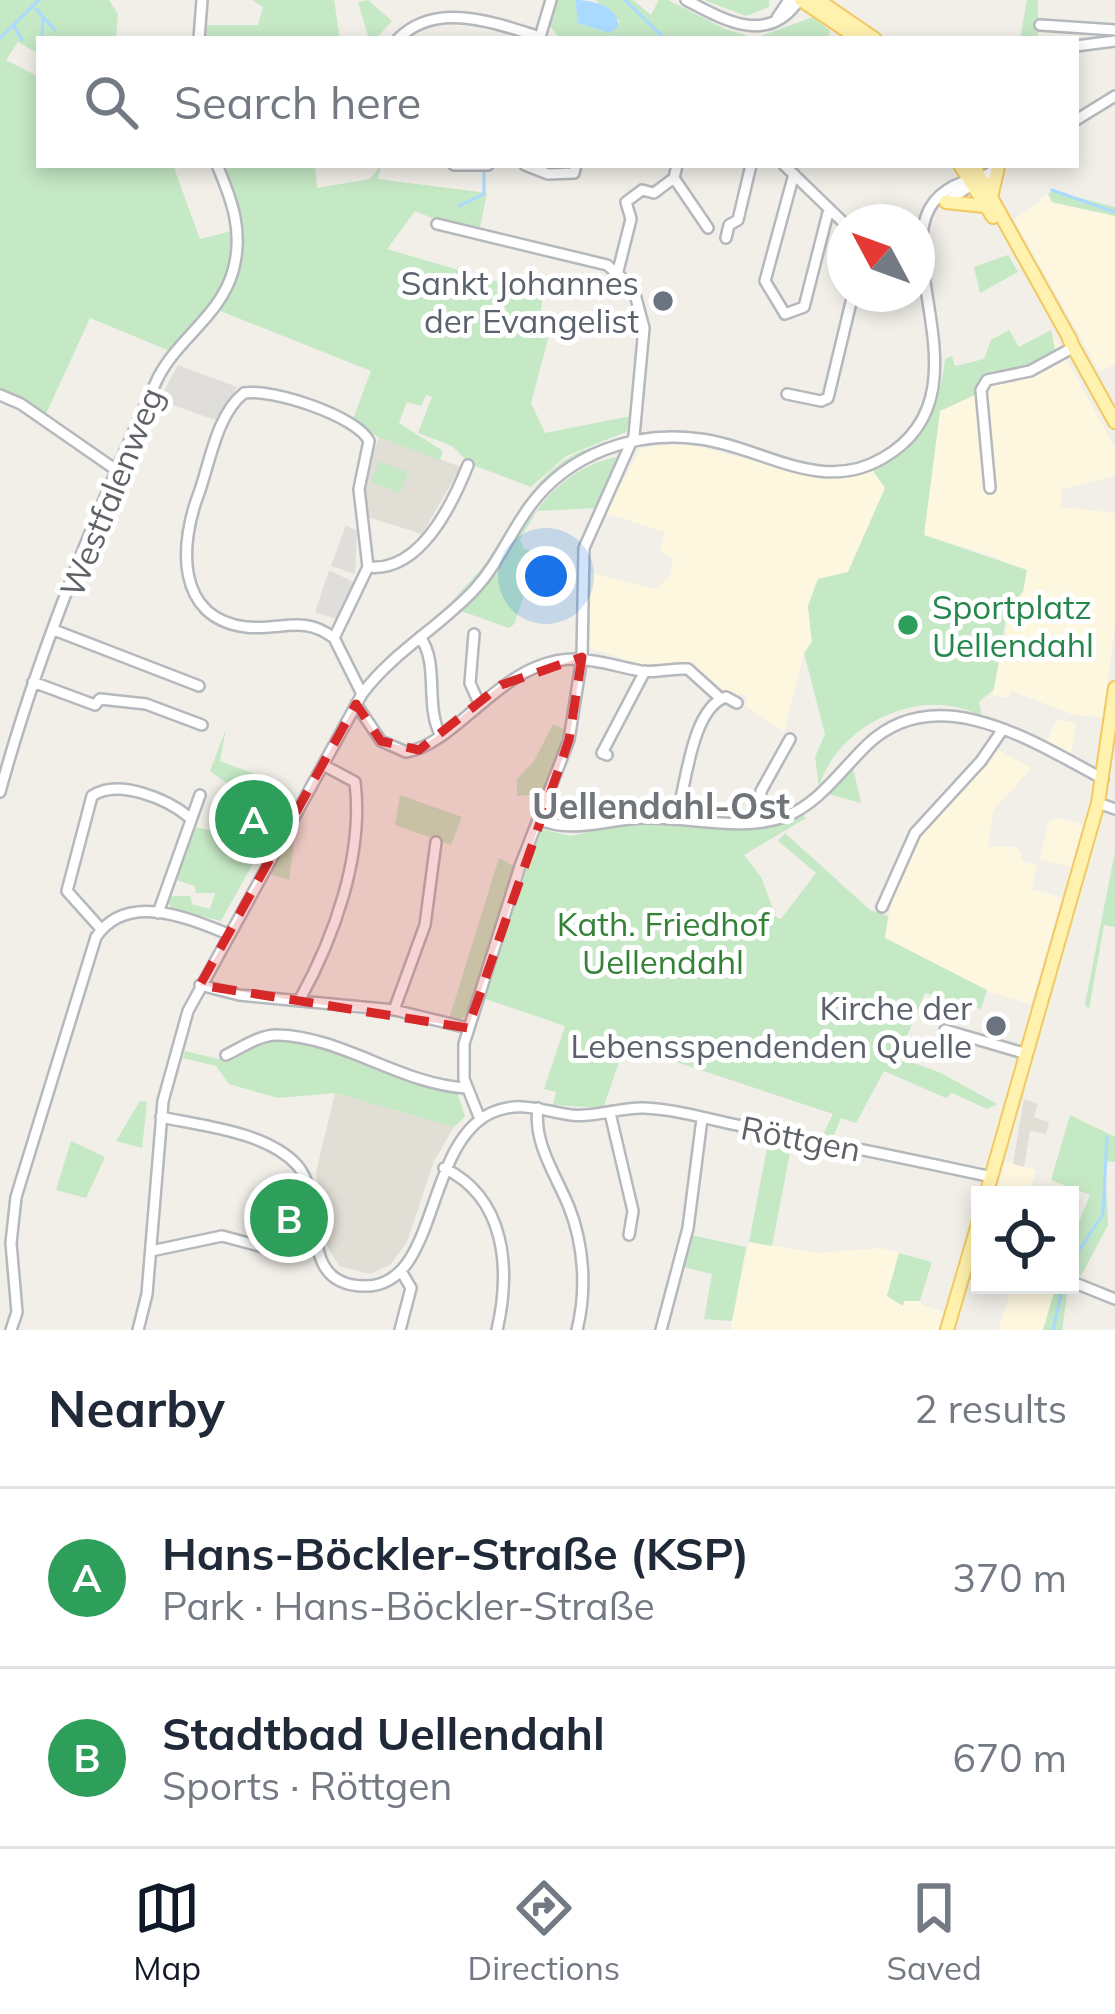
<!DOCTYPE html>
<meta charset="utf-8">
<style>
body{margin:0;font-family:Mulish,sans-serif;background:#f2f2f3;color:#1f2937}
.controls{position:absolute;right:36px;bottom:36px;display:grid;overflow:hidden;border-radius:0px;box-shadow:0 6px 18px #0003}
.controls button{width:108px;height:108px;display:grid;place-items:center;padding:0;border:0;border-bottom:3px solid #e0e1e3;background:#fff;color:#1f2937;font:60px sans-serif}
.compass{position:absolute;left:827px;top:204px;width:108px;height:108px;border-radius:50%;background:#fff;box-shadow:0 6px 18px #0003;rotate:311deg}
.you{position:absolute;left:546px;top:576px;width:42px;height:42px;margin:-30px;border:9px solid #fff;border-radius:50%;background:#1a73e8;box-shadow:0 0 0 18px #1a73e833}
.badge{display:grid;place-items:center;width:78px;height:78px;border-radius:50%;background:#111827;color:#fff;font-size:39px;font-weight:700}
.pin{position:absolute;translate:-50% -50%;border:6px solid #fff;box-shadow:0 3px 12px #0006}
.list{margin:0;padding:0;list-style:none}
h2{display:flex;justify-content:space-between;align-items:center;height:156px;margin:0;padding:0 48px;font-size:51px}
h2 small{font-size:39px;font-weight:400;color:#747a83}
.list li{display:grid;grid-template-columns:78px 1fr auto;gap:36px;align-items:center;box-sizing:border-box;height:180px;padding:0 48px;border-top:3px solid #e0e1e3}
.list b{display:block;font-size:45px;white-space:nowrap}
.list p{margin:0;font-size:39px;white-space:nowrap;color:#747a83}
.list em{font-size:39px;font-style:normal;color:#747a83}
.icon{flex:none;width:66px;height:66px;fill:none;stroke:currentColor;stroke-width:2;stroke-linecap:round;stroke-linejoin:round}
.map{position:relative;flex:none;width:1115px;height:1330px;overflow:hidden}
.search{position:absolute;background:#fff;box-shadow:0 6px 18px #0003;left:36px;right:36px;top:36px;height:132px;display:flex;align-items:center;gap:30px;box-sizing:border-box;padding:0 42px;border-radius:0px;color:#747a83;font-size:45px}
.sheet{height:516px;background:#fff}
nav{display:flex;justify-content:space-around;align-items:center;box-sizing:border-box;height:168px;border-top:3px solid #e0e1e3;background:#fff;font-size:33px;color:#747a83}
nav a{display:grid;justify-items:center;gap:6px}
nav .on{color:#111827}
.map>svg:first-child{display:block}
</style>
<div class="map">
<svg width="1115" height="1330" viewBox="0 0 1115 1330">
<rect width="100%" height="100%" fill="#f1efe8"/>
<path fill="#fef7e0" d="M1048,194L1053,203L1115,216V364L1100,372L1014,220Z
M1055,338L1115,448V476L1062,489L1061,507L1115,513V626L1103,718L1072,714L1012,691L1008,697L992,696L1014,595L1000,558L924,535L940,411L977,394L988,375L1048,357Z
M686,443L820,479L873,471L885,488L848,572L817,579L808,606L812,642L804,653L784,732L745,705L748,695L729,694L693,665L674,661L672,666H647L587,647L586,572L655,589L670,577L673,560L660,549L665,532L605,513L641,448Z
M1057,720L1076,723L1071,756L1046,742Z
M997,749L1031,768L993,811L988,847H1017L1024,862L1037,865L1032,889L1062,898L1031,1004L986,991L884,937L895,891L913,850L938,812Z
M1058,818L1083,825L1071,867L1040,859L1049,820Z
M1005,1161L1036,1170L1028,1195H996Z
M749,1242L817,1253L881,1248L932,1262L920,1304L943,1312L938,1330H730Z
M1013,1285H1057L1045,1330H998Z"/>
<path fill="#e0deda" d="M178,365L237,387L215,420L159,400Z
M346,525L357,531L355,574L331,566Z
M329,570L355,583L336,619L315,612Z"/>
<path fill="#e1ded6" d="M379,437L461,467L422,534L365,516L364,477Z
M335,1093L454,1127L434,1161L407,1242L390,1265L370,1274L339,1266L325,1242L316,1172Z
M1024,1099L1038,1104L1034,1117L1049,1122L1046,1134L1030,1131L1024,1167L1013,1164Z"/>
<path fill="#c5e8c5" d="M0,0H109L118,14L116,39H39V54L18,42L6,60L39,77V165H173L200,239L244,228L223,165H315L317,188L370,179L381,165L378,179L487,193L480,227L469,225L467,232L415,211L387,249L543,295L538,330L548,339L531,403L545,433L631,416L626,432L566,456L531,487L470,464L452,446L418,433L432,397L426,395L421,406L407,402L399,423L443,451L440,460L378,437L353,419L371,371L218,310L205,312L170,351L90,318L45,416L0,393Z
M252,0H334L340,39H205L206,25H258L263,7Z
M368,0L392,21L376,39H369L358,2Z
M557,0H575L578,23L609,33L620,21L595,0H633L651,15L659,0H668L725,29L755,38L813,17L830,31L828,39H560L550,26Z
M704,0H769V7L746,16Z
M1027,0H1038V39H1020Z
M1052,191L1115,207V216L1052,202L1048,194Z
M1008,255L1018,272L980,293L974,267Z
M1009,330L1019,347L1051,330L1055,349L1034,365L988,375L977,394L940,411L924,535L1027,570L1023,592L1008,607L994,689L979,702L982,717C924,683 837,724 819,787L815,757L825,734L804,653L812,642L808,606L818,579L848,572L885,488L873,471C921,448 940,410 945,359L952,356L955,366L984,359L991,340Z
M601,445L542,485L490,565L451,603C463,587 478,575 489,558C518,513 543,457 601,445Z
M617,457L595,508L537,511L520,539L524,549L539,552L542,563L535,565L514,624L509,628L461,611C515,560 536,472 617,457Z
M379,461L408,472L400,493L371,482Z
M553,724L567,731L543,794L517,796V779L534,761Z
M226,729L220,761L281,784L277,796L293,802L281,813L221,921L172,909L167,900L169,890L172,896H190L192,904L210,909L215,893H196L195,886L176,880L171,884L191,826L226,834L238,791L210,771Z
M853,767L861,803L828,794Z
M400,795L462,817L451,845L395,825Z
M800,813L806,818L744,855L761,877L776,917L781,919L816,873L778,841L785,833L870,910L888,916L885,938L987,990L981,1009L925,993L898,1057L941,1073L997,1104L987,1109L952,1093L946,1098L884,1071L856,1123L841,1118L833,1137L823,1135L833,1114L625,1045L603,1108L553,1105L556,1092L544,1089L565,1026L483,998L540,829L571,836L632,822L759,828Z
M297,819L289,880L267,873Z
M1115,852V927L1104,925L1089,1009L1085,1004Z
M499,858L516,867L468,1015L457,1021L449,1019Z
M275,1035L457,1091L465,1117L454,1127L335,1093L278,1098L229,1084L216,1066L183,1058L185,1051L218,1059Z
M140,1101L147,1102L142,1148L116,1141Z
M1070,1115L1115,1137V1162L1105,1161L1108,1225L1081,1276L1070,1272V1231L1076,1229L1090,1195L1051,1180Z
M769,1138L792,1142L772,1246L749,1242Z
M71,1141L105,1157L86,1198L56,1190Z
M691,1235L746,1247L732,1321L704,1319L712,1274L684,1267Z
M899,1253L932,1262L920,1301H904L903,1306L887,1296Z
M1056,1285L1068,1289L1062,1330H1043Z"/>
<path fill="#aadaff" d="M575,0C592,0 620,6 618,27L609,33L578,23Z"/>
<g fill="none" stroke-linecap="round" stroke-linejoin="round">
<path stroke="#aadaff" stroke-width="3" d="M625,0L665,39
M36,9L55,30
M14,26L22,40
M0,38L39,0
M42,39L43,18
M1052,190L1115,212
M459,206L484,194V171
M1070,1264L1103,1214L1107,1137
M1053,1330L1061,1294"/>
<g stroke="#b5b8bc" stroke-width="14">
<path id="minor" d="M686,0C724,20 768,46 799,0
M777,18L789,0
M1040,25L1115,30
M199,39L202,0
M398,39C436,0 495,23 540,37L551,0
M1076,46L1115,41
M1076,120L1115,96
M454,165H488
M525,165L548,174L574,173L576,165
M784,165L845,224
M794,174L765,281L785,314L804,307L829,209
M674,178L708,228
M946,202L997,168
M437,224L607,265L633,287L644,328L634,436L584,548L582,657L569,740L520,866L464,1044V1079L480,1119
M726,238L729,225L738,220L751,165
M618,271L631,219L626,202L642,190L654,193L674,178L677,165
M787,394L821,401L828,398L853,294
M0,395L21,404L119,472
M990,488L981,390L987,380L1030,371L1074,347
M368,567C420,573 452,505 468,465
M54,630L199,686
M474,634L470,683L478,701
M420,637C440,664 424,706 441,736
M334,638C303,614 280,631 246,627C174,618 180,542 199,493C210,462 217,414 244,393C271,388 357,416 369,441L359,489L368,567L334,638L362,694
M33,682L95,705L100,699L146,704L202,725
M356,704L381,741L406,752C448,746 490,684 539,666C578,651 603,664 641,671C656,673 672,668 688,669L720,698
M607,755L602,753L645,671
M0,792C38,652 96,513 156,382C175,340 220,317 233,271C244,232 232,200 217,165
M1098,803L1115,809
M538,819C575,835 608,818 646,818C692,817 740,832 784,817C819,804 841,770 867,745C937,678 1034,742 1103,779
M676,819C686,787 691,708 726,697L737,703
M761,822V791L790,739
M882,907L915,833L981,761L1003,729
M158,913L200,795
M101,929L67,891L92,796C118,778 167,799 189,817
M200,985L239,995L394,1010L468,1028
M299,1001C334,938 364,855 355,782L327,767
M394,1010L425,925L436,842
M945,1030L1027,1054
M226,1055C241,1048 261,1034 278,1035C343,1037 400,1084 466,1088
M538,1108C533,1143 556,1175 569,1207C584,1245 587,1290 577,1330
M610,1113L633,1211L629,1235
M161,1117C203,1126 267,1132 297,1165C329,1201 293,1286 365,1286C439,1287 424,1145 491,1113C519,1100 543,1111 571,1115C596,1118 619,1107 644,1108C676,1109 710,1120 742,1126C825,1142 909,1159 992,1177
M444,1168C506,1198 511,1269 497,1330
M151,1251L222,1236L293,1255L314,1247
M1070,1281L1115,1299
M11,1330L17,1312L11,1243L16,1197L96,937C127,891 188,918 228,934
M138,1330L147,1294L163,1101L188,1011L362,694C393,652 440,627 475,589C498,564 510,533 530,506C569,453 636,430 700,439C763,447 820,495 883,458C1010,385 846,209 974,179
M400,1330L411,1288L401,1271
M661,1330L688,1228L702,1119"/>
</g>
<g stroke="#f2c960" stroke-width="16">
<path id="major" d="M801,0L859,39
M818,0L875,39
M960,165L993,217
M973,165L1071,341
M991,198L998,167
M946,202L984,206
M1069,339L1115,422
M986,1195L1098,803L1115,688
M947,1330L980,1217"/>
</g>
<use href="#minor" stroke="#fff" stroke-width="9"/>
<use href="#major" stroke="#fff2af" stroke-width="12"/>
</g>
<path fill="#d62828" fill-opacity="0.2" stroke="#d62828" stroke-width="9" stroke-dasharray="24 15" stroke-linejoin="round" d="M582,657L569,740L468,1028L200,985L356,704L381,741L419,750L501,685Z"/>
<g fill="#6b7280" stroke="#fff" stroke-width="4.5">
<circle cx="663" cy="301" r="12"/>
<circle cx="996" cy="1026" r="12"/>
</g>
<circle fill="#2e9e5b" stroke="#fff" stroke-width="4.5" cx="908" cy="625" r="12"/>
<g text-anchor="middle" dominant-baseline="central" stroke-width="10" stroke-linejoin="round" paint-order="stroke">
<g font-size="33" fill="#5b616d" stroke="#fff" text-anchor="end">
<text x="639" y="282">Sankt Johannes<tspan x="639" dy="38">der Evangelist</tspan></text>
<text x="972" y="1007">Kirche der<tspan x="972" dy="38">Lebensspendenden Quelle</tspan></text>
</g>
<g font-size="33" fill="#5f6368" stroke="#fff">
<text transform="translate(111 492) rotate(-68)">Westfalenweg</text>
<text transform="translate(801 1138) rotate(11)">Röttgen</text>
</g>
<g font-size="33" fill="#27864d" stroke="#fff" text-anchor="start">
<text x="932" y="606">Sportplatz<tspan x="932" dy="38">Uellendahl</tspan></text>
</g>
<g font-size="33" fill="#348238" stroke="#fff">
<text x="663" y="923">Kath. Friedhof<tspan x="663" dy="38">Uellendahl</tspan></text>
</g>
<g font-size="36" font-weight="bold" fill="#70757a" stroke="#fff">
<text x="661" y="805">Uellendahl-Ost</text>
</g>
</g>
</svg>
<div class="controls">
<button><svg class="icon" aria-label="locate" viewBox="0 0 24 24"><circle cx="12" cy="12" r="6"/><path d="M12 2v4M12 18v4M2 12h4M18 12h4"/></svg></button>
</div>
<svg class="compass" viewBox="-18 -18 36 36"><path d="M0-13l5 13h-10z" fill="#e53935"/><path d="M0 13l5-13h-10z" fill="#747a83"/></svg>
<div class="you"></div>
<div class="pin badge" style="left:254px;top:819px;background:#2e9e5b">A</div>
<div class="pin badge" style="left:289px;top:1218px;background:#2e9e5b">B</div>
<div class="search"><svg class="icon" aria-label="search" viewBox="0 0 24 24"><circle cx="10" cy="10" r="6"/><path d="M15 15l6 6"/></svg>Search here</div>
</div>
<section class="sheet">
<h2>Nearby<small>2 results</small></h2>
<ul class="list">
<li><span class="badge" style="background:#2e9e5b">A</span><div><b>Hans-Böckler-Straße (KSP)</b><p>Park · Hans-Böckler-Straße</p></div><em>370 m</em></li>
<li><span class="badge" style="background:#2e9e5b">B</span><div><b>Stadtbad Uellendahl</b><p>Sports · Röttgen</p></div><em>670 m</em></li>
</ul>
</section>
<nav>
<a class="on"><svg class="icon" aria-label="map" viewBox="0 0 24 24"><path d="M3 6l6-2 6 2 6-2v14l-6 2-6-2-6 2zM9 4v14M15 6v14"/></svg>Map</a>
<a><svg class="icon" aria-label="directions" viewBox="0 0 24 24"><path d="M12 3l9 9-9 9-9-9zM9 14v-3h6M13 9l2 2-2 2"/></svg>Directions</a>
<a><svg class="icon" aria-label="saved" viewBox="0 0 24 24"><path d="M7 4h10v16l-5-4-5 4z"/></svg>Saved</a>
</nav>
